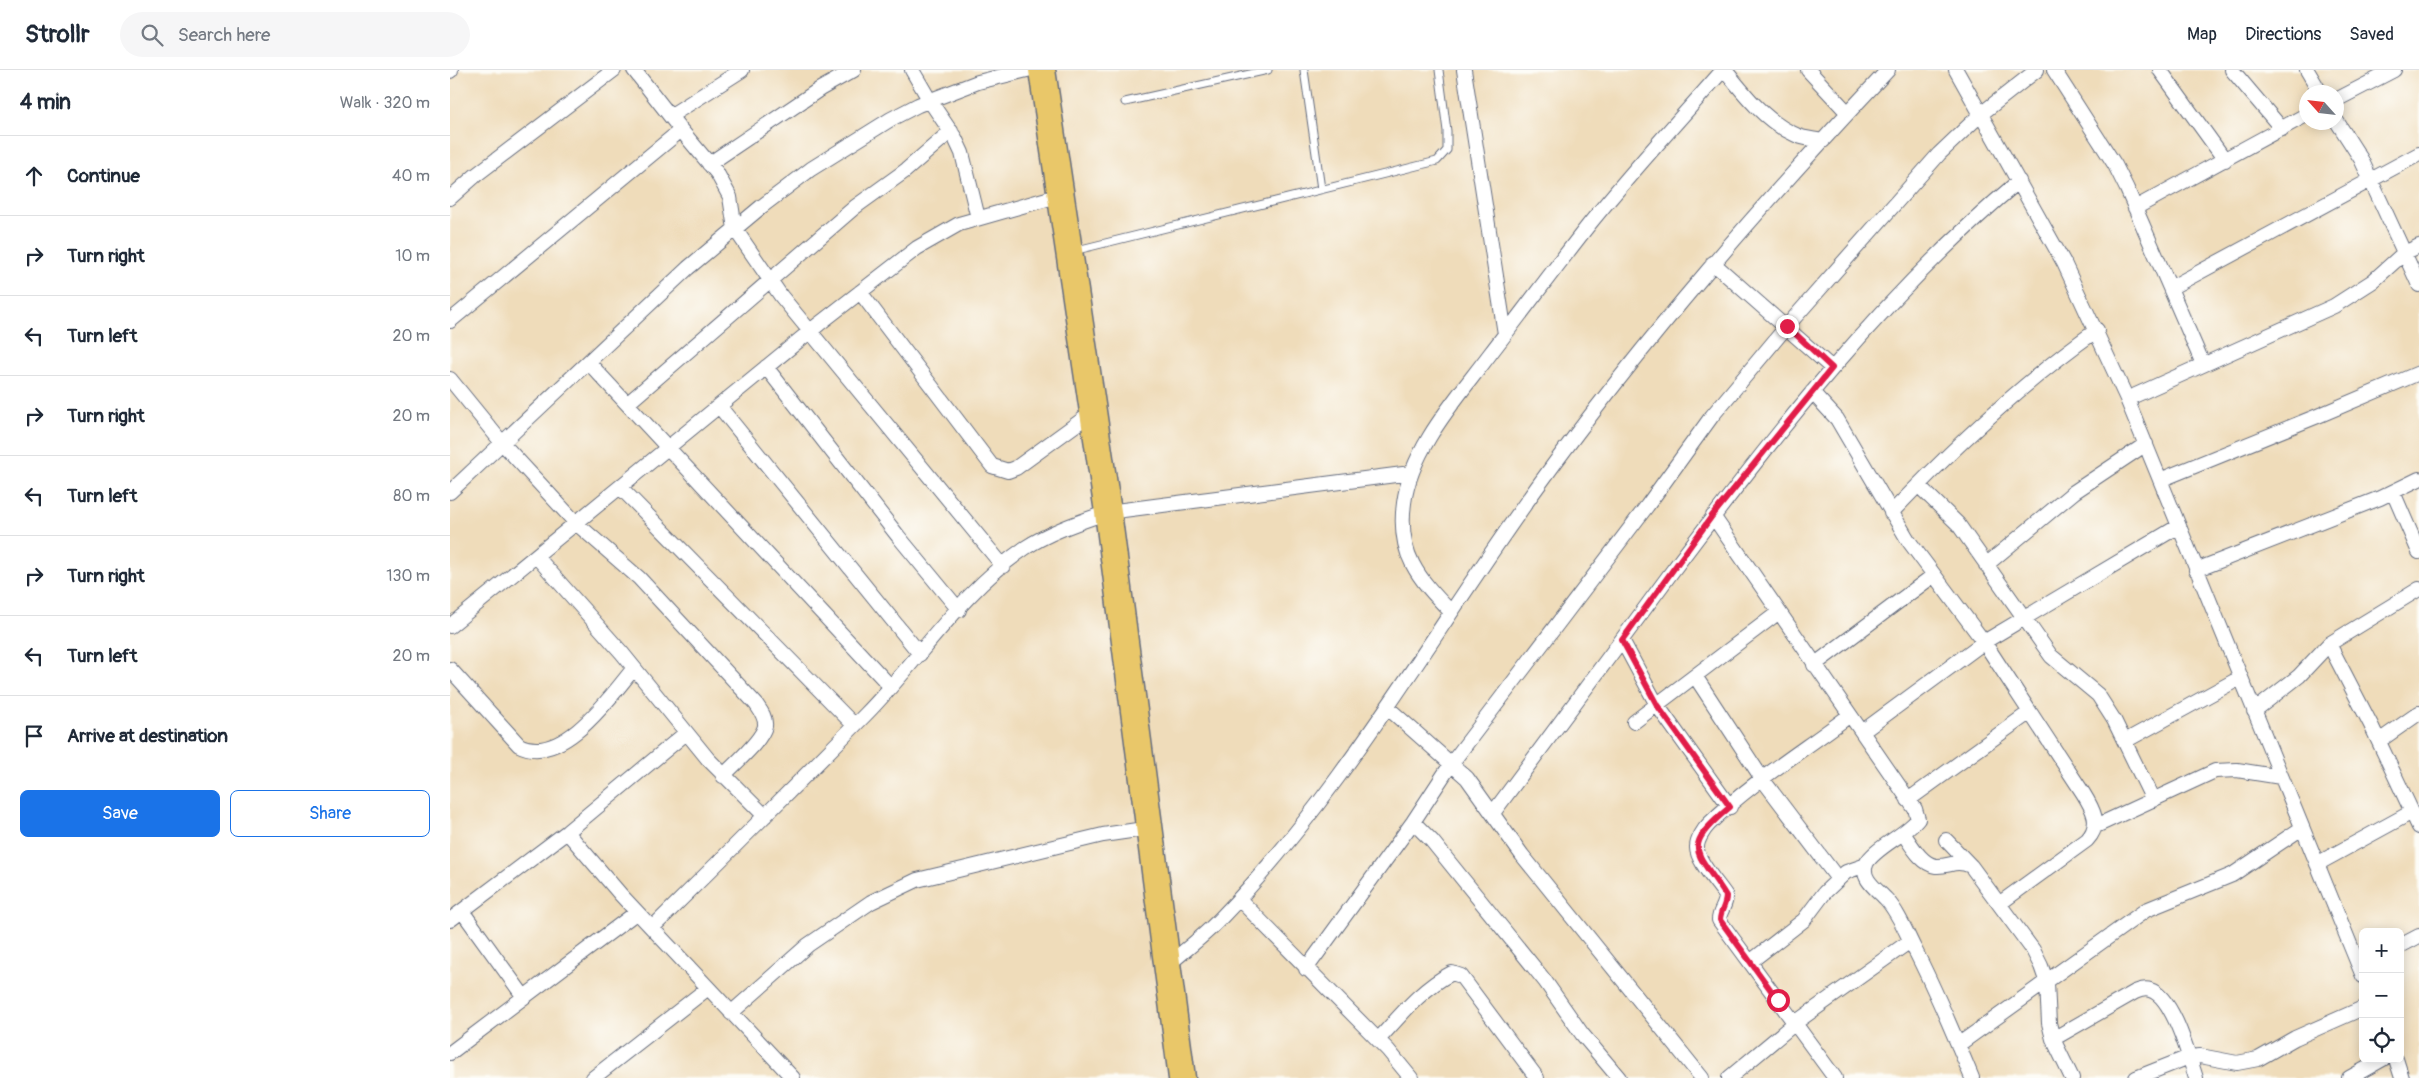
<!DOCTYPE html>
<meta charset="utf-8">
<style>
body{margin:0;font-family:Pangolin,sans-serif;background:#f6f6f7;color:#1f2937}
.controls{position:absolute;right:15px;bottom:15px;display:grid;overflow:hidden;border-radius:8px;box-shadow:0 2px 12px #0003}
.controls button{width:45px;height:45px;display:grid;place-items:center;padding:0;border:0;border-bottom:1px solid #e0e1e3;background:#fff;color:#1f2937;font:25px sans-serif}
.compass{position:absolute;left:1849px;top:15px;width:45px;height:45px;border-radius:50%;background:#fff;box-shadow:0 2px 12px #0003;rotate:297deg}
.stop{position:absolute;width:15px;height:15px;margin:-11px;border:4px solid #e11d48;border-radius:50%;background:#fff}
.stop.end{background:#e11d48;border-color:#fff;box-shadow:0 1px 5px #0008}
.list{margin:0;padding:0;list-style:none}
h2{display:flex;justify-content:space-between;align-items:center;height:65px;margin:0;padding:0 20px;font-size:21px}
h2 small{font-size:16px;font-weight:400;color:#747a83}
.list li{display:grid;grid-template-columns:32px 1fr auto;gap:15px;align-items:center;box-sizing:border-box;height:80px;padding:0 20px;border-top:1px solid #e0e1e3}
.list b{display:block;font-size:19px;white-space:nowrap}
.list em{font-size:16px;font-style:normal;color:#747a83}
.actions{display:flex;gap:10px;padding:15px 20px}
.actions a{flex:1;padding:11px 0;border:1px solid #1a73e8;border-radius:8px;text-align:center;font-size:18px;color:#1a73e8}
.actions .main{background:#1a73e8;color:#fff}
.icon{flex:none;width:28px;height:28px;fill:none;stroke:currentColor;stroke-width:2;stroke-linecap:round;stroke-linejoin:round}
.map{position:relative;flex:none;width:1969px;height:1008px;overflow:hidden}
header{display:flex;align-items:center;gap:30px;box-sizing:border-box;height:70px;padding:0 25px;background:#fff;border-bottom:1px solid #e0e1e3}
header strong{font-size:24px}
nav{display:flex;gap:28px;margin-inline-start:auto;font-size:18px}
.search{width:350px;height:45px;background:#f6f6f7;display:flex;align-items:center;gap:12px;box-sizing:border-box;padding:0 18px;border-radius:28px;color:#747a83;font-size:19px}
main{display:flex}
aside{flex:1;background:#fff}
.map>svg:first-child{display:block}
</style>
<header>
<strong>Strollr</strong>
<div class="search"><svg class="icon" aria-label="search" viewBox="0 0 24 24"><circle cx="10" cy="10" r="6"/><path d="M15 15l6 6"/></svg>Search here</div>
<nav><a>Map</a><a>Directions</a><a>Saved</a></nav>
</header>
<main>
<aside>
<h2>4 min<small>Walk · 320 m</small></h2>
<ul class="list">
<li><svg class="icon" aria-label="ahead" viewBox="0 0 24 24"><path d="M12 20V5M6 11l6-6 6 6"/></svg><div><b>Continue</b></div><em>40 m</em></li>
<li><svg class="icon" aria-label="right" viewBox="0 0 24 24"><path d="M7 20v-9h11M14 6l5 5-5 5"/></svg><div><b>Turn right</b></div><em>10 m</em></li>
<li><svg class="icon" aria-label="left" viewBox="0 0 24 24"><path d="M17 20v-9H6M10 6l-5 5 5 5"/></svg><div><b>Turn left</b></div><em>20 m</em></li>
<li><svg class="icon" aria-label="right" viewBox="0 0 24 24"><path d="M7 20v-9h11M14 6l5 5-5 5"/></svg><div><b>Turn right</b></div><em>20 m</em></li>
<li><svg class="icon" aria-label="left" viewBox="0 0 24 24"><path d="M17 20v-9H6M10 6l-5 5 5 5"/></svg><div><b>Turn left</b></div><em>80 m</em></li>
<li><svg class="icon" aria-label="right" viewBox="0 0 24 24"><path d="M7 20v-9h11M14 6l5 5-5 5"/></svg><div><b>Turn right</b></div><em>130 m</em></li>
<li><svg class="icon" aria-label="left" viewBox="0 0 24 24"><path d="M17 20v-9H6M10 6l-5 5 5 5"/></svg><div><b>Turn left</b></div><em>20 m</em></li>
<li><svg class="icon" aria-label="arrive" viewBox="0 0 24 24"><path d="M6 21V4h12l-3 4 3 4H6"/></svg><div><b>Arrive at destination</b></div></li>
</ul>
<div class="actions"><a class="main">Save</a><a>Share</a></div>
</aside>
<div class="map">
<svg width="1969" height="1008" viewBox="0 0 1969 1008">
<rect width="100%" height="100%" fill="#fdfcf7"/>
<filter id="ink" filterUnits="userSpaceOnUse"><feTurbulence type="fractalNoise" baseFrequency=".02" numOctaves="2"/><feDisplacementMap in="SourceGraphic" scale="10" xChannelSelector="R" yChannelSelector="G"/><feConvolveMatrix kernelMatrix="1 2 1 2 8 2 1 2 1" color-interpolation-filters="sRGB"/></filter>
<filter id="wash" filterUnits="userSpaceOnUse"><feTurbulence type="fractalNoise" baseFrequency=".0096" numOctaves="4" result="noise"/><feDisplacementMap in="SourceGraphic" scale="20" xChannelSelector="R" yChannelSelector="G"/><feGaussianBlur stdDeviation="1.12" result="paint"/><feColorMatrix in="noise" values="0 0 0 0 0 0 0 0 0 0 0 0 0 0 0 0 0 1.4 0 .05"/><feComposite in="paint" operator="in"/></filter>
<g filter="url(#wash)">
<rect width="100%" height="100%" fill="#efdcba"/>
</g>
<g filter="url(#ink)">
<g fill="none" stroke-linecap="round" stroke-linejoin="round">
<g stroke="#656c7e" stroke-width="9">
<path id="lane" d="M854,0L871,119
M675,32L818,0
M623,181L987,91L997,80V61L989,0"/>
</g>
<g stroke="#656c7e" stroke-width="16">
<path id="street" d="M184,0L231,60L267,103L280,127L285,159L331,226L553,496
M462,0L480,31L505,68L512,83L528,148
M1014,0L1055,264
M1275,0C1294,24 1317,53 1346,65C1354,69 1365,69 1373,71
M1358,0L1398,43
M1506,0L1614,193L1677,329L1913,906
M1604,0L1665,95L1677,119L1753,294
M1710,0L1775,90
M1782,0L1832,59
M1857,0L1870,22
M0,1L1,0
M1886,30L1944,0
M220,46L292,0
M1886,50L1911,89L1969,215
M259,94L370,19L404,0
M0,128L26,105L164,0
M1685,138L1856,45
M1263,193L1382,298
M1720,218L1969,84
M410,222L542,396L558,401L566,398L643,342
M0,251L231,60
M138,292L441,617
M316,297L448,466L509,540
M0,309L53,374L126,453L189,508L306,634C310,640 316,647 315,656C312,671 284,694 273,706
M1362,322L1387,349L1458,470L1534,572L1633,723C1643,739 1652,754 1637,770L1549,834
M1677,329L1884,236L1923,211L1954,183L1969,176
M177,334L405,137L455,101L501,61
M269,336L470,584
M1710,410L1870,345L1969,303
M1468,415L1508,454L1601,586L1648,625L1664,650L1703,730
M170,417L404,655
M0,422L238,198L311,137L361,99L441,49L468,35L528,12L577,0
M1943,422L1969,482
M1441,443C1504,377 1572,313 1647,260
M1263,446L1465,739L1468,749C1456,765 1424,778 1416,794C1410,809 1428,820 1436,829C1448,842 1456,862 1464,878C1486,921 1504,964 1522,1008
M86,486L172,583L258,689L315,746
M1536,495L1624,422L1696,374
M1746,500L1930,428L1969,409
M1001,542C968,508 947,484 954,433C961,378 1008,327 1040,284C1074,240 1107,195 1141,152C1183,100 1229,50 1273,0
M0,556L369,254L467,178L509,154L611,125
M1172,570L1207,635L1280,737
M1879,574L1921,655L1969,757
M1364,595L1484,505
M0,599L69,675C112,697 161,626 184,598
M1245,606L1313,710L1388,809
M938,638L1017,708L1072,785L1252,1008
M1804,641L1849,606L1879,574L1969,519
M1184,652L1329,542
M1412,662L1534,572L1729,456
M1675,671L1790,608
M1929,671L1969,643
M1458,730L1580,642
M1043,743C1101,665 1160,586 1218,507C1324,365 1433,225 1569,111
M963,752L982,771L1095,911L1132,964L1169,1008
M1646,756L1765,701L1787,700L1831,707
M117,762L171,825L343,1008
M1453,763C1461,774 1471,794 1486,796C1500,797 1504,789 1521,796L1583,880L1591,896L1597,913L1599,953L1603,969L1622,1008
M1496,770L1521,796
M1867,794L1962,742
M789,829L938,980L961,1008
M12,841L74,927
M0,850L117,762L236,663
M202,858C274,787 345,716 416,644C469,590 512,521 575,478C601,461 630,452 658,442L961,403
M1950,876L1969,866
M1300,892L1354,850L1375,822L1396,802L1416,795
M718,895C735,880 754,866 770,849C895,720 983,561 1088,416C1195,268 1314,132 1438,0
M856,899L963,752L1001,694L1197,436L1262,346L1337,256L1489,84L1531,44L1587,0
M281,943L358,875L421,832L467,810L653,765L701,758
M1603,969L1685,922C1690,920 1695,918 1700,920C1723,926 1739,987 1746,1008
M928,970C950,946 972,918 1002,903L1011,906L1087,1008
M1508,975L1696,840L1782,805L1852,758
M0,983L187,842
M1946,989L1952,1008
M143,1008L258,918
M1279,1008L1345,953L1460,871
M1385,1008L1269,850C1269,841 1276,836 1276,826C1269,815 1246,790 1247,777C1247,770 1254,759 1259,754C1300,713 1354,680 1400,645
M1686,1008L1739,987L1750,986L1787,993L1808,989L1845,968L1913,938
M1899,1008L1933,989"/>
</g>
<g stroke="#656c7e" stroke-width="29">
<path id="highway" d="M592,0L658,442L732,1008"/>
</g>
<use href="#lane" stroke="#fff" stroke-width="7"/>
<use href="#street" stroke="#fff" stroke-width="14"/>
<use href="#highway" stroke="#e9c769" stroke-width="26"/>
</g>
</g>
<g fill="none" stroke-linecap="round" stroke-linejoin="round" filter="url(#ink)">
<path stroke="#e11d48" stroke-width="6" d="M1328,930L1270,850C1270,841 1276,836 1276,826C1247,779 1229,780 1280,737L1207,635L1172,570L1262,446L1382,298L1337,256"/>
</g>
</svg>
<div class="controls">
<button>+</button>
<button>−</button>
<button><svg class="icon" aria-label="locate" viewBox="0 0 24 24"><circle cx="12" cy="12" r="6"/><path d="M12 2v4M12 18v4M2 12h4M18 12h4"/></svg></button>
</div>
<svg class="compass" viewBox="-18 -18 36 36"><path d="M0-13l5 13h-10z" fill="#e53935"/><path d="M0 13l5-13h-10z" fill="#747a83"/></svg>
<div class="stop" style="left:1328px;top:930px"></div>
<div class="stop end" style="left:1337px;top:256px"></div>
</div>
</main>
